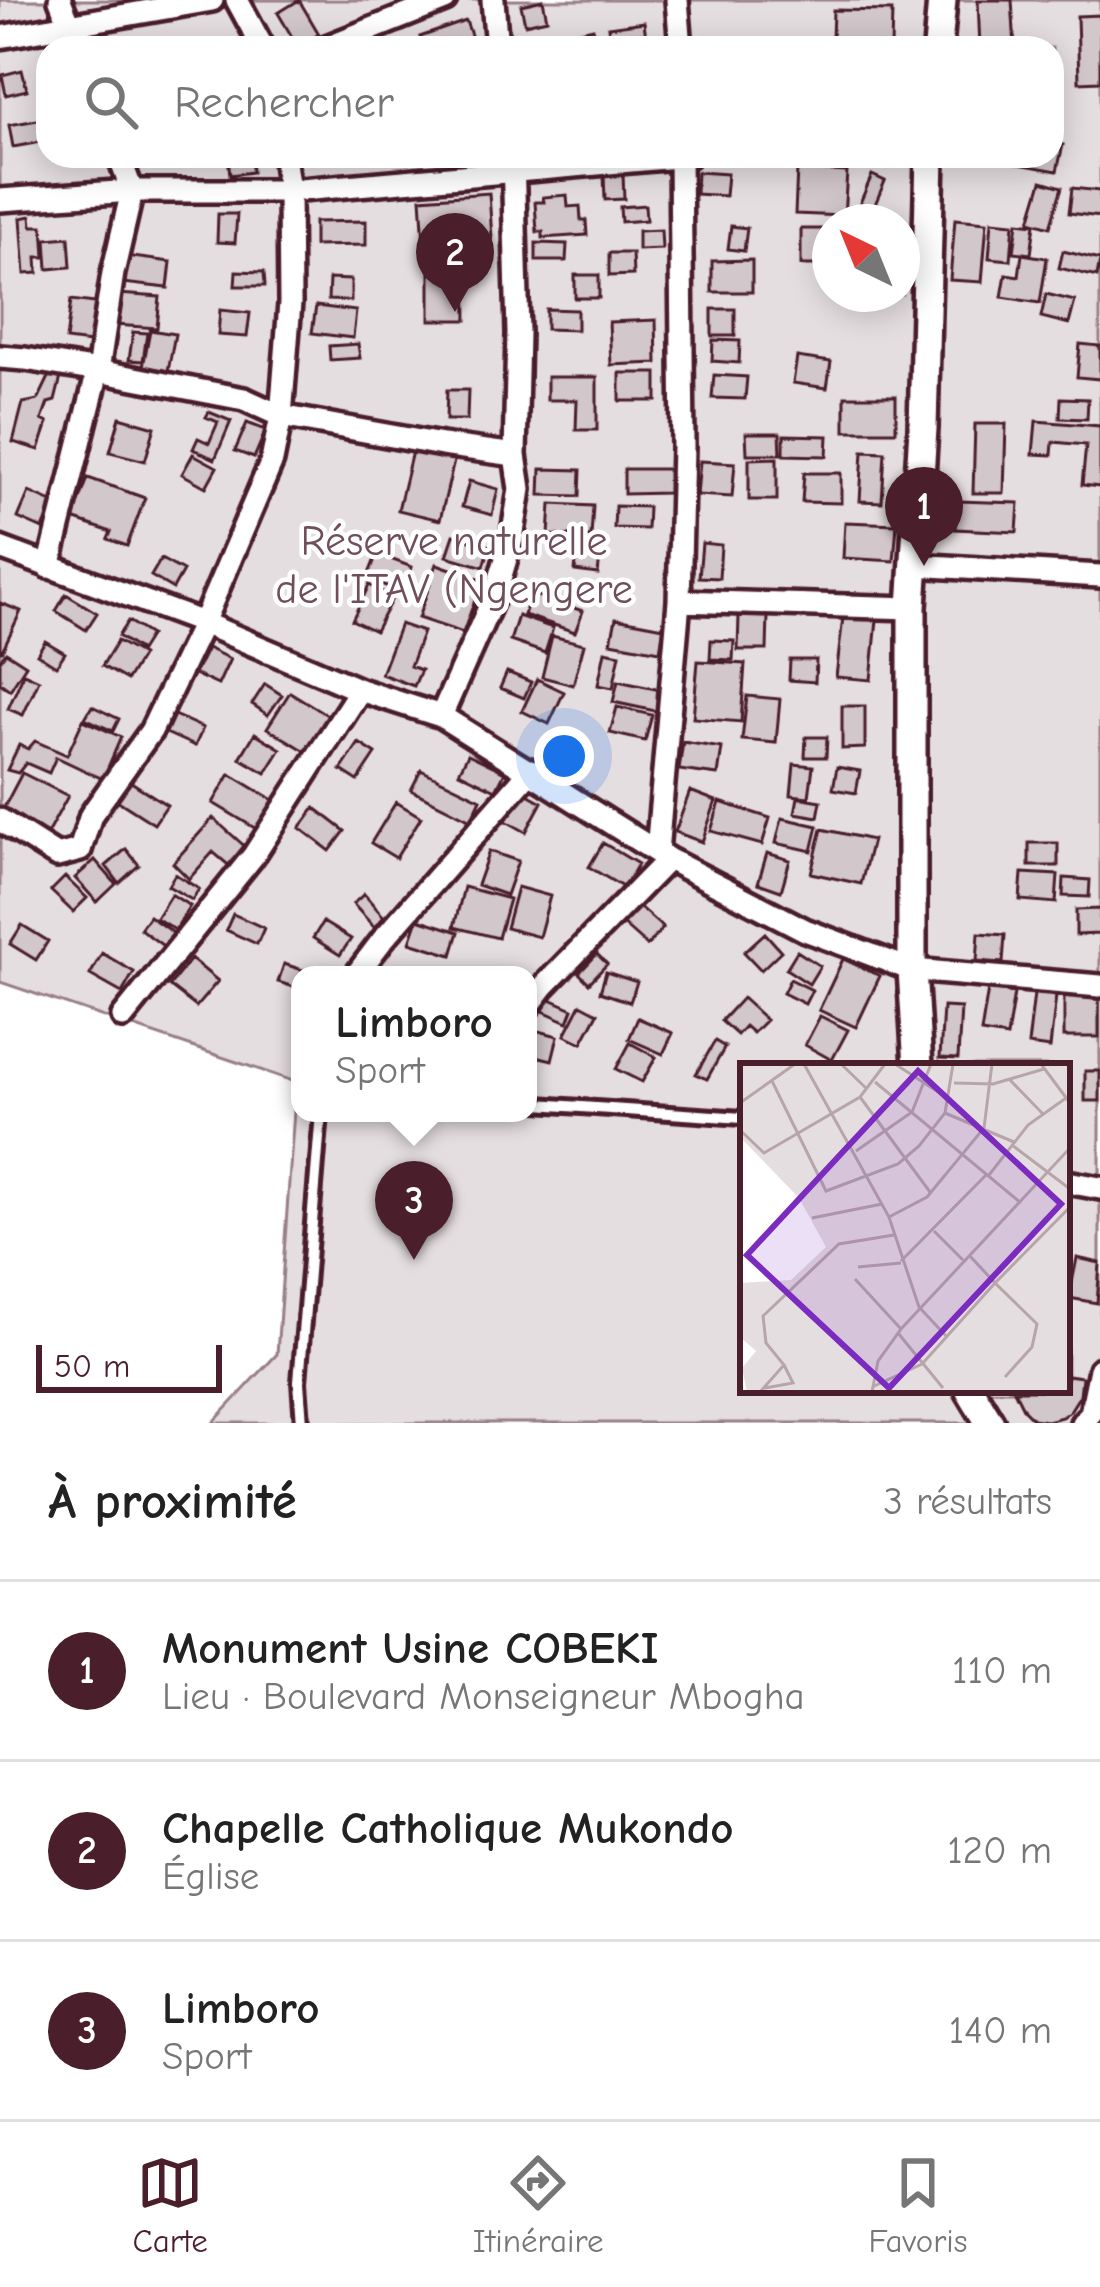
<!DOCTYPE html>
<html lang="fr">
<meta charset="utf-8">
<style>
body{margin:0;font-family:"Comic Neue",sans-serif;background:#f2f2f2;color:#222}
.compass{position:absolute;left:812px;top:204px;width:108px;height:108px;border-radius:50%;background:#fff;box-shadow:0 6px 30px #0003;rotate:317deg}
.scale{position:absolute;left:36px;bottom:30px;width:186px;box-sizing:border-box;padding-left:12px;border:6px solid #4a1f2b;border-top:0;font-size:33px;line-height:42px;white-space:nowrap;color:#4a1f2b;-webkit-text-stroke:9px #fff;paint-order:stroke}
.you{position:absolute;left:564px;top:756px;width:42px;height:42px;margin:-30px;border:9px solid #fff;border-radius:50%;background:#1a73e8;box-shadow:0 0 0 18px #1a73e833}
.badge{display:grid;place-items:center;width:78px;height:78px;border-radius:50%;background:#4a1f2b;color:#fff;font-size:39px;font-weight:700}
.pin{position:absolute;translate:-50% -99px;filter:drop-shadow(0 3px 6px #0008)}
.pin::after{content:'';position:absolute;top:63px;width:42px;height:36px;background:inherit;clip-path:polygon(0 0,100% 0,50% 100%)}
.popup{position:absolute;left:291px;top:966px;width:246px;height:156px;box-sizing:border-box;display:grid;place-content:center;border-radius:24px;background:#fff;filter:drop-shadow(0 3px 9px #0005);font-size:39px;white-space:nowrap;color:#767676}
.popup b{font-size:45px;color:#222}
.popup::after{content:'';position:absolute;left:50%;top:100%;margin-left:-24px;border:24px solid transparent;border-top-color:#fff}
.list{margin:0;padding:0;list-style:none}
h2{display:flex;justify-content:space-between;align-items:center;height:156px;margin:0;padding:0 48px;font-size:51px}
h2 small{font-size:39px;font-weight:400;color:#767676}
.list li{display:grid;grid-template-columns:78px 1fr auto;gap:36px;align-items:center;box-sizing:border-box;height:180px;padding:0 48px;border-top:3px solid #e0e0e0}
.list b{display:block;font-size:45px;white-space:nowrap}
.list p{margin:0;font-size:39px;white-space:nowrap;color:#767676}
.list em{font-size:39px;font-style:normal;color:#767676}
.icon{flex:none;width:66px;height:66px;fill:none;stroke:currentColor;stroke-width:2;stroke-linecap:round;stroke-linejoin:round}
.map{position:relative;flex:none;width:1100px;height:1423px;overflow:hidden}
.search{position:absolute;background:#fff;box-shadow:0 6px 30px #0003;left:36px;right:36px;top:36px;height:132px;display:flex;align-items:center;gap:30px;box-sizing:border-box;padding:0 42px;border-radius:36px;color:#767676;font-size:45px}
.sheet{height:696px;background:#fff}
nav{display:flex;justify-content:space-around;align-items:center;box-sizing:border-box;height:168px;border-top:3px solid #e0e0e0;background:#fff;font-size:33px;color:#767676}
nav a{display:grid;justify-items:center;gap:6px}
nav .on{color:#4a1f2b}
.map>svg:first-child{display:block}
</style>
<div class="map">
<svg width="1100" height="1423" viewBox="0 0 1100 1423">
<rect width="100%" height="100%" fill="#fff"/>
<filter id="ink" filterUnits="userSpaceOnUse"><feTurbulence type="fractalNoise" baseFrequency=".00833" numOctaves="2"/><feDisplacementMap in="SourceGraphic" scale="24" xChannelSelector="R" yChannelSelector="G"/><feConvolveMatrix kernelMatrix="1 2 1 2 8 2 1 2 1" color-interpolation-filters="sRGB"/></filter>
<g filter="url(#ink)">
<path fill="#e5dee0" stroke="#987e86" stroke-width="3" fill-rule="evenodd" d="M0,0H1100V1423H213L277,1354L296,1082L0,982ZM48,48H1052V156H48ZM830,222H902V294H830ZM300,975H528V1113H300ZM743,1066H1067V1390H743Z"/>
<path fill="#d2c7cb" stroke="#4a1f2b" stroke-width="3" d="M299,0L319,34L298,47L278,13Z
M543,0L547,19L525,24L521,5Z
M978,0H1012L1015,48H980Z
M833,10L892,11L891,48H851V40H832Z
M1100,15V81L1079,82L1077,16Z
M466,21L473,41L454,48H425L420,37Z
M644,22L647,46L611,48L608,27Z
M593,28L597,45L570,48L567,34Z
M22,70L27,90L6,95L2,75Z
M43,119L47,141L13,147L9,125Z
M1052,143L1063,145L1057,171L1014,163L1015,156H1052Z
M228,156H251L252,172L230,175Z
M797,169L847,172L844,216L795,214Z
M697,172L727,174L725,196L696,194Z
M623,174L624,199L605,200L604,175Z
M872,175L885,181L873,209L860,203Z
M1042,181L1062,187L1050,227L1030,221Z
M1072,188L1100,191V217L1069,213Z
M489,193L492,239L424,243L421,198Z
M567,195L568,207L580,206L581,220H586L587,235L543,238V232H537L535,202H544L543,197Z
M645,205L646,220L621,222L620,207Z
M218,214H237L235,243L217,242Z
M31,216L32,226H43L45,257H37L38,273L25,274L21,218Z
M955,219L987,222L982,282L950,280Z
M366,221V245L314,246V222Z
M992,221L1014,223L1011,260L989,258Z
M1018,222L1035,224L1031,254L1014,252Z
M731,226L747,228L744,251L728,249Z
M801,229H830V265H801Z
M661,230L662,249L638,250V231Z
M69,237L71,267L48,269L46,239Z
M536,243L567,244L566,261H536Z
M1063,251L1100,260L1097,277L1059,268Z
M609,253H632L633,275L609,276Z
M1022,254L1047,258L1040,303L1002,297L1006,274L1019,276Z
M125,256L171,262L168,288L122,283Z
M752,260V292H712V261Z
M430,266H466L467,320H430Z
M236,271L264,272L265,286H235Z
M575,275H599V298H575Z
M329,279L351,280V301L328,300Z
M118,294L160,297L157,328L115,325Z
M1046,294L1075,301L1069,324L1041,317Z
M71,300L95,303L90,343L66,340Z
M316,306L356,311L353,338L312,333Z
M546,309L577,310V330L546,329Z
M712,309H735V336H712Z
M220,310L250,313L247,337L218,335Z
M656,320L657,363L611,365L609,322Z
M150,330L175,334L168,371L143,367Z
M133,332L147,333L143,361L129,360Z
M713,340L740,341L739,363L712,361Z
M358,344L360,358L330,360L329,346Z
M1080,344L1100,346V379L1077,377Z
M797,357L831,362L827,388L793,383Z
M51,373H62L55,401L48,403L42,420L48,423L39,450L13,442L23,403L38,400Z
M620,373H657V401H620Z
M714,375L747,377L745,399L712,398Z
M547,377H597V430H576L577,400H547Z
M447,390H468L467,420H446Z
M845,396H896V431H845Z
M1061,398L1088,399L1087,419L1060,418Z
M209,412L231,421L215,459L193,449L198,438L209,443L218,422L206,417Z
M120,417L155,427L145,461L110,452Z
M1036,421L1100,426V487L1082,485L1086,445L1053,442L1052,455L1033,454Z
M247,423L266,430L254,458L235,451Z
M975,424H1006L1004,493H973Z
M746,433H780L781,454H747Z
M784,435L828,436L827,456L784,455Z
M413,447L455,457L440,520L398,510Z
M863,451L885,452L882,502L860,501Z
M193,454L217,467L206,487L182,474Z
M777,458V500H749V459Z
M700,461L735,463L732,497L697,495Z
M541,469L581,470L580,496L540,495Z
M624,469H668V493L624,494Z
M804,473H841V503L802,502Z
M88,478L145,498L127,546L108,539L111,532L73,519Z
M469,481L498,489L492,515L462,507Z
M29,492L54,503L43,529L18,518Z
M957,501L1019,503L1017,532L955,529Z
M551,504L593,506L591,537L549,535Z
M615,506L648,507L647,529L614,528Z
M845,522L897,524L894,561L843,558Z
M454,535L490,546L484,567L447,556Z
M702,543L721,545L719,578L699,577Z
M578,546L601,548L598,574L575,571Z
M377,554L412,567L402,592L367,579Z
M161,559L183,571L173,589L151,576Z
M437,564L482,580L463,633L418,618Z
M369,585L393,597L375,631L352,620Z
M66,594L97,613L86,630L56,611Z
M531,594L583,611L575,632L524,615Z
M0,603L21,611L2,651H0Z
M739,615H768L767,650H738Z
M518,616L553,628L545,653L510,641Z
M843,617L877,620L871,680L836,677Z
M616,618L664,627L660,651L611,642Z
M128,621L150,635L140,651L118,636Z
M400,624L423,632L410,666L421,670L414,686L381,674Z
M552,636L584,644L573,685L542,677Z
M711,640L734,641L733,660L710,659Z
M45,641L65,653L56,666L37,654Z
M117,641L142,655L127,680L102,666Z
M207,648L230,659L218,685L194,674Z
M605,651L620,654L613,688L598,685Z
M6,652L26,665L10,690L0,683V660Z
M790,660H816L815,682L789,680Z
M698,661L745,664L741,722L693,718Z
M507,672L531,682L524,698L500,688Z
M24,673L39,680L23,715L8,709Z
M537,679L564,692L549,724L522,711Z
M618,681L665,691L660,712L613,702Z
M265,684L282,695L268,715L252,704Z
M290,692L332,718L309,753L267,728Z
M747,696L780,699L776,743L742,740Z
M92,706L119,719L113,731L85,718Z
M842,706H865V748L842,749Z
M617,707L652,715L645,741L610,733Z
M174,715L203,728L195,746L166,733Z
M83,720L121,737L103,779L56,757L49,773L26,763L18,773L7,770L19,745L28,749L35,741L67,755Z
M255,733L281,749L266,773L240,758Z
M806,737H827L826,757H805Z
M683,742L722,748L718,775L679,770Z
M359,743L376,754L358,781L341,770Z
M468,754L505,772L496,790L459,772Z
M794,764L813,766L809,797L791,795Z
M837,767L860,771L856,793L833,789Z
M421,770L481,799L471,820L411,790Z
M22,773L68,796L47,834L2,811Z
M230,774L275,801L258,830L213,803Z
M128,780L167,805L154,824L115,799Z
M522,791L542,802L526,832L506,821Z
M690,791L716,801L702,842L675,832Z
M798,797L821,801L818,817L795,813Z
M396,802L421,817L396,858L371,843Z
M720,802L770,818L762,845L711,831Z
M315,808L345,831L330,851L300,828Z
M213,818L250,851L233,869L213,852L189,879L173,863Z
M782,818L818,826L812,851L776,843Z
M822,829L872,840L861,884L811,873Z
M603,843L638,864L624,888L589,867Z
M1029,843H1058V866H1029Z
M126,849L139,865L119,883L106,866Z
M489,851L518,861L506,895L477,885Z
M767,853L790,860L781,891L758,883Z
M95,860L116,884L97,902L75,878Z
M1022,873L1058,875L1056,903L1020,900Z
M175,874L199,889L192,900L168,886Z
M65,877L87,898L73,912L51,891Z
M1064,878L1090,880L1089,897L1063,896Z
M464,887L509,899L498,938L454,927Z
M517,887L550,896L539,937L506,928Z
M171,894L190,906L175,930L156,918Z
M364,894L384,917L374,927L353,904Z
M636,904L663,928L647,946L620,922Z
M1100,909V934L1076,935V910Z
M233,914L264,928L257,944L226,930Z
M149,916L176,935L166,948L140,929Z
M418,919L459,932L452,955L410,942Z
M323,922L351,939L340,955L313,938Z
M22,925L48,941L36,960L10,944Z
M765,933L781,951L761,970L744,952Z
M979,933L1005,935L1003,963L977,961Z
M797,951L820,966L809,984L786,969Z
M102,953L134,972L122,993L90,975Z
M597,954L607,964L589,983L579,973Z
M191,959L218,981L196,1007L169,986Z
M843,959L880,976L856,1027L819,1010Z
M284,964L306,971L304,975H300V989L278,982Z
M606,972L637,982L630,1002L600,992Z
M790,979L812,990L805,1004L783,993Z
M1035,985L1057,987L1050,1048L1028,1045Z
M1099,986V1037H1064V987Z
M988,989L1014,993L1007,1037L981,1033Z
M548,998L573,1009L568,1022L543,1011Z
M742,998L766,1020L753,1033L745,1026L737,1035L721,1021Z
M581,1004L598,1013L582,1043L565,1035Z
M943,1007L961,1008L958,1059L940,1058Z
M820,1016L848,1030L832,1060L805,1045Z
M638,1018L673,1033L663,1054L629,1039Z
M528,1028L558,1036L552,1060L528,1054Z
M715,1041L725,1047L707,1079L696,1074Z
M630,1043L656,1057L642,1082L616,1069Z
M1085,1071H1100V1101H1085Z
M1077,1258L1100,1263L1097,1303L1069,1298Z
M1067,1375L1082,1377L1080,1395L1070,1411L1062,1417L1047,1421L1033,1419L1024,1410L1014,1390H1067Z"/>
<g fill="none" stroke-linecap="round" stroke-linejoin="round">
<g stroke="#4a1f2b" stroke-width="20">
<path id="service" d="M537,1104L743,1118
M302,1423L299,1382L321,1113"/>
</g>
<g stroke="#4a1f2b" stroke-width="30">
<path id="minor" d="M60,0L79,48
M237,0L263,48
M493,0L497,48
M677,0L681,48
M0,37L212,0
M324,48L445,0
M0,200L132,191H289L688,156
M0,357L25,359L98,371L244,399L281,416L442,445L515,455
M0,548L203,623L360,690L441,716L668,859L805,930L912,970L1100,986
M914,565L1100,576
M49,567L98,371L113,273L132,191L119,156
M679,601L912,608
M441,716L496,592L512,539L520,489L515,455L518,333L513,156
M0,820L57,856L80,850L91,815L151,731L203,623L272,461L281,416L290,303L289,191L284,156
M657,852L679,601L683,447L680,157
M356,975L384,938L531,770
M528,1007L544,986L668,859
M123,1017L254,855L360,690
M1067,1182L1100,1188
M1082,1423L1091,1413L1100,1369"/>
</g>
<g stroke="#4a1f2b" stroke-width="36">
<path id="tertiary" d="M938,48L942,0
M918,1066L912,970V608L923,428L930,156
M970,1390L990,1423"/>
</g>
<use href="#service" stroke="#fff" stroke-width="10"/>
<use href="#minor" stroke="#fff" stroke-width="21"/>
<use href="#tertiary" stroke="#fff" stroke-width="27"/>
</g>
</g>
<g text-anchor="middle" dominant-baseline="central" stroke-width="9" stroke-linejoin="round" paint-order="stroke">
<g font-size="42" fill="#714f58" stroke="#fff">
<text x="454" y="541">Réserve naturelle<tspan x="454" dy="48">de l'ITAV (Ngengere</tspan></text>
</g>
</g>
<g transform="translate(740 1063)">
<rect width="330" height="330" fill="#fff"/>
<path d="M0,1H330V329H7L2,305L16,288L0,274V220L51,217L86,184L59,135L0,74Z" fill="#e5dee0"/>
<path fill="none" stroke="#b7a5aa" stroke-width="3" d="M64,1L149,154L179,244L207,274M101,1L127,26M155,1L209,36M301,1L330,40M269,16L303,51M32,18L86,128L158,101L179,83L205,50L213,1M135,19L281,140M214,20L253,21L304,6M120,34L190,129M0,40L55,1M205,50L274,79M0,67L24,90L120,34L145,1M272,82L330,126M116,88L172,49L191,1M249,112L288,62L326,35M149,154L187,134L244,65L252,1M72,155L142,141M194,168L223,197M161,198L247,111M118,204L161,200M115,216L161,266M158,270L203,325M265,314L292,284L297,261L255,220L330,144M132,324L182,301L255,220L229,192M25,325L53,320L44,302M20,329L44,302L26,280L23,253L99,181L154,172M132,329L138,298L161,266L330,85"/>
<path fill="#7b2cbf" fill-opacity="0.15" stroke="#7b2cbf" stroke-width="6" d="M178,8L321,141L149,325L7,192Z"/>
<rect width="330" height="330" fill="none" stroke="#4a1f2b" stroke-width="6"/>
</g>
</svg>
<svg class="compass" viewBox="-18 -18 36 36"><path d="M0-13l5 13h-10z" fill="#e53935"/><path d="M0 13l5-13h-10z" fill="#767676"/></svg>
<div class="scale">50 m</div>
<div class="you"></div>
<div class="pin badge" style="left:924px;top:566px">1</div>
<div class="pin badge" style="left:455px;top:312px">2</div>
<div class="pin badge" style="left:414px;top:1260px">3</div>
<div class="popup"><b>Limboro</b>Sport</div>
<div class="search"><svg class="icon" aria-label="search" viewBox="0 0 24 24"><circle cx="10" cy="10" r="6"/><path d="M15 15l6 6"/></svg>Rechercher</div>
</div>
<section class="sheet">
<h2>À proximité<small>3 résultats</small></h2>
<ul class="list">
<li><span class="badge">1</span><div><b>Monument Usine COBEKI</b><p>Lieu · Boulevard Monseigneur Mbogha</p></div><em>110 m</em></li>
<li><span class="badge">2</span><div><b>Chapelle Catholique Mukondo</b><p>Église</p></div><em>120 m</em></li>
<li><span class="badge">3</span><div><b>Limboro</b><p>Sport</p></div><em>140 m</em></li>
</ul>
</section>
<nav>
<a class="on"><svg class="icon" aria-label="map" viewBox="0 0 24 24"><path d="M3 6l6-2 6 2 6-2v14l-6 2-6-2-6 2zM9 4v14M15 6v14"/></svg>Carte</a>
<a><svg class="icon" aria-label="directions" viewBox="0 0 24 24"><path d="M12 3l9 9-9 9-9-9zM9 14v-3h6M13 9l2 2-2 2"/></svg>Itinéraire</a>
<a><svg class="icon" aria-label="saved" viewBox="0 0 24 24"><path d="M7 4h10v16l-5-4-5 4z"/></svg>Favoris</a>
</nav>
